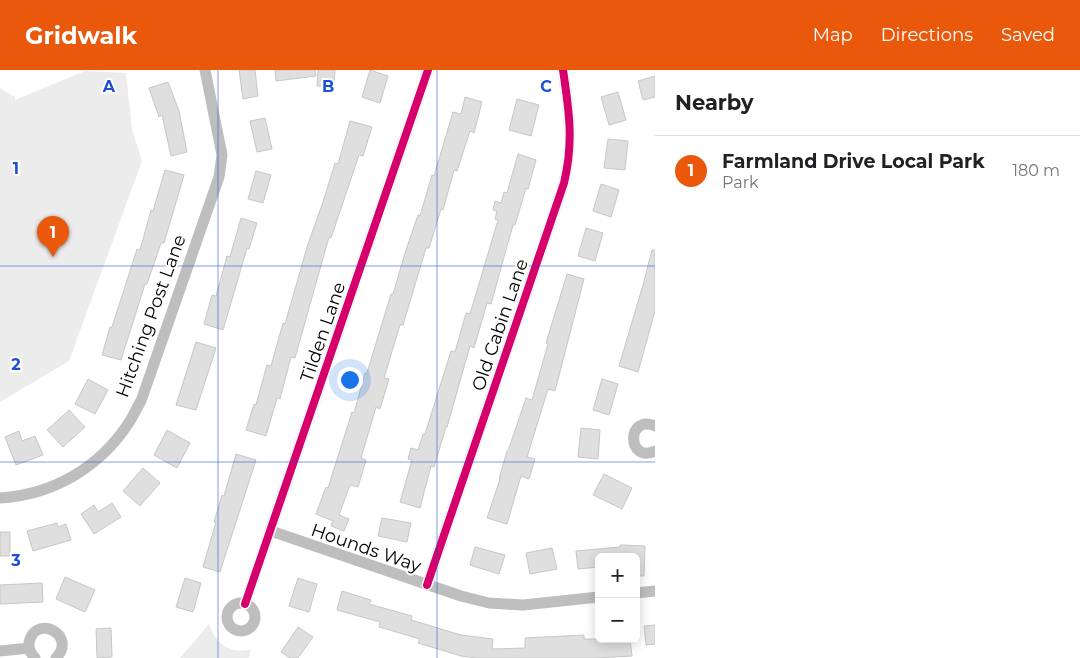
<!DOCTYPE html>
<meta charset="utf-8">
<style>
body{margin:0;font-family:Montserrat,sans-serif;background:#f6f6f6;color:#202124}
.controls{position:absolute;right:15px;bottom:15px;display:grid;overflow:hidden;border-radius:8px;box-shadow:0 2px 12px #0003}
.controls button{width:45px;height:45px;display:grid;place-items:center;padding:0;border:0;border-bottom:1px solid #e0e0e0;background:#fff;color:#202124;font:25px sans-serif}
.you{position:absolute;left:349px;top:309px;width:18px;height:18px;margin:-12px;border:4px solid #fff;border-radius:50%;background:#1a73e8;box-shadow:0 0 0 8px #1a73e833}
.badge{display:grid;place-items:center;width:32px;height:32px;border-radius:50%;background:#ea580c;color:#fff;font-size:16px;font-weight:700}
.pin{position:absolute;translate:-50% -41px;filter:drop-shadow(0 1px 2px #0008)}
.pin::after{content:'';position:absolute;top:26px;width:18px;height:15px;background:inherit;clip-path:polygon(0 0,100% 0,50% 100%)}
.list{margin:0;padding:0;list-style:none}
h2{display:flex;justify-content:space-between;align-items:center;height:65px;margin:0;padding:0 20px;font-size:21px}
h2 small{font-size:16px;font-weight:400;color:#757577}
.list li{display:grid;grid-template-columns:32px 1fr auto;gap:15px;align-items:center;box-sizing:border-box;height:70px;padding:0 20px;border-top:1px solid #e0e0e0}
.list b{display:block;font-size:19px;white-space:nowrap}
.list p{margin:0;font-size:16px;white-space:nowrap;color:#757577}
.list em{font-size:16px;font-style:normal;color:#757577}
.map{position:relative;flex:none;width:655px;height:588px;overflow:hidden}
header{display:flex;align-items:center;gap:30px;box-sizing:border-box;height:70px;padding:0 25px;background:#ea580c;color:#fff}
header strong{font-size:24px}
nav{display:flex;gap:28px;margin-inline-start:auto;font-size:18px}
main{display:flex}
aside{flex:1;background:#fff}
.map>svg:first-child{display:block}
</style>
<header>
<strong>Gridwalk</strong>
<nav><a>Map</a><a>Directions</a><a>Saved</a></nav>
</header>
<main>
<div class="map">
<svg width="655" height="588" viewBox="0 0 655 588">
<rect width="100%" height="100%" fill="#fff"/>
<path fill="#ececec" d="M85,1L126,3L132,60L142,91L69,291L0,332V18L15,27V30Z
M209,554C215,573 230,585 251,579L249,588H180Z"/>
<path fill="#dfdfdf" stroke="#c7c7c7" d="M239,0H255L258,26L243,29Z
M275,0H315L316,6L276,11Z
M318,0H335L334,17L317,16Z
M370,0L388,6L380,33L362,27Z
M655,6V27L643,30L638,11Z
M168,12L179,41L187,82L171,86L162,45L159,47L149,18Z
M618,22L626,50L609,55L601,27Z
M465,27L482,32L474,63L470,61L457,101L454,100L443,140L441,139L429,178H426L403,255H400L384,308L389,309L380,339L376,337L361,388L366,390L358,417L350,415L339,445L349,449L344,461L331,456L333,451L316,444L326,417L328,418L352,342L354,343L365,303H367L391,224H393L405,183L418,145L420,146L432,105L434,106L453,42L461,44Z
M517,29L539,35L531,66L509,60Z
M265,48L272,79L257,82L250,51Z
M350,51L372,57L363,86L359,85L331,168L329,167L295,288L291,287L280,329L277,328L266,366L246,360L254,334L256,335L267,295L271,296L283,253L285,254L308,174L323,132L335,93L338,94Z
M608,69L628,71L625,100L604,98Z
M518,84L536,90L528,119L526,118L515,155H513L491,234L487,233L474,278L470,276L447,357H446L434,397L431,396L420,438L400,432L412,390L408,389L411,378L418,380L423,364H425L451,281L455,282L466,243L470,244L498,150L495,149L497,141L493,140L495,131L501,133L504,122L507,123Z
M165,100L184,105L164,173H161L147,214H145L121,290L102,285L110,257H112L137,179L140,180L151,140L153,141Z
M256,101L271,105L263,133L248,129Z
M601,114L619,120L611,147L593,141Z
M241,148L257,153L249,179L247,178L223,260L204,254L212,225L216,226L227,186L230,187Z
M586,158L603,163L595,191L578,186Z
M652,180H655V241L638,302L619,296L643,215Z
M567,204L584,209L555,321L548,319L527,387L535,389L529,409L521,406L507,454L487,448L500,409H499L507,381H508L526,328L532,330L548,274L546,273Z
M196,272L216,278L196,340L176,335Z
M88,309L108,320L95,344L75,334Z
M602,309L618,314L609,345L593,340Z
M69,340L85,357L63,377L47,360Z
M581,358L600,360L598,389L578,387Z
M167,360L190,373L177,398L154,385Z
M19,361L22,371L35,366L43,385L16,395L5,367Z
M236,384L256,390L220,502L203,497L216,452H214L222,425L224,426Z
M143,398L160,413L140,436L123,421Z
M604,404L632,418L622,439L593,425Z
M112,433L121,447L94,464L81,444L94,435L98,442Z
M382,448L411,453L407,472L378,466Z
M57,453L58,457L66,454L71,470L33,481L27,461Z
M0,462H10V486H0Z
M620,475L645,476L644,506H636V487H599V497L578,499L576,481L620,477Z
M475,477L505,485L499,504L470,495Z
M552,478L557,499L530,504L526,483Z
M65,507L95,520L85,542L56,529Z
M185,508L201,513L193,542L176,537Z
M298,508L317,514L309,542L289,536Z
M42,513L43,532L0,534V515Z
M342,521L371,530L369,534L412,546L411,550L461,565L493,569L492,579L525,578V568L584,565V569H630L632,586L596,588H477L461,586L418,573L420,569L379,557L380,552L337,540Z
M655,555V574L646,575L644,556Z
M298,557L313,567L298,588H290L281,582Z
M111,558L112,587L97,588L96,559Z"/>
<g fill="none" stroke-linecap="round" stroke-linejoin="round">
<path stroke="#bebebe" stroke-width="11" d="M655,356C626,344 627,394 655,381
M0,428C52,425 99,398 128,354C133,347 136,339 141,331L219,107L222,85L205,0
M271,461L461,526L489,533L523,535L599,527
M427,515L564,113C574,72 569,40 563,0
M636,523L655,521
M227 547a14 14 0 1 1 28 0a14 14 0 1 1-28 0Z
M245,534L428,0
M0,581L29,578
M35,588C30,583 27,577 30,569C39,545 77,566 56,588"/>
<g stroke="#fff" stroke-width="11">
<path id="cycleway" d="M427,515L564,113C574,72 569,40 563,0
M245,534L428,0"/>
</g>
<use href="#cycleway" stroke="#d6006c" stroke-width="8"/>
</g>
<path fill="none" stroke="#1d4ed8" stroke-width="1" stroke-opacity="0.55" d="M218,0V588M437,0V588M0,196H655M0,392H655"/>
<g text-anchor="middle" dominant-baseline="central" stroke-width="4" stroke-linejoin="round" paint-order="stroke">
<g font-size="18" fill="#000" stroke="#fff">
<text transform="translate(151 246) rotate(-70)">Hitching Post Lane</text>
<text transform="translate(500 255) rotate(-71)">Old Cabin Lane</text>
<text transform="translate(323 262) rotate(-71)">Tilden Lane</text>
<text transform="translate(366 478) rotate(19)">Hounds Way</text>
</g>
</g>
<g font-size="16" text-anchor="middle" font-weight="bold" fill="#1d4ed8" stroke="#fff" stroke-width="4" stroke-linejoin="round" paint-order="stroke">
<text x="109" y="22">A</text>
<text x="328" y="22">B</text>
<text x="546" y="22">C</text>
<text x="16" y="104">1</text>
<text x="16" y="300">2</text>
<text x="16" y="496">3</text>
</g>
</svg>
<div class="controls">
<button>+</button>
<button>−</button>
</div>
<div class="you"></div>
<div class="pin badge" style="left:53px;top:187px">1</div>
</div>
<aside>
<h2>Nearby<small></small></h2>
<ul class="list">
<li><span class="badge">1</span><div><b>Farmland Drive Local Park</b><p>Park</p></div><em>180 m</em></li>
</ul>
</aside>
</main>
